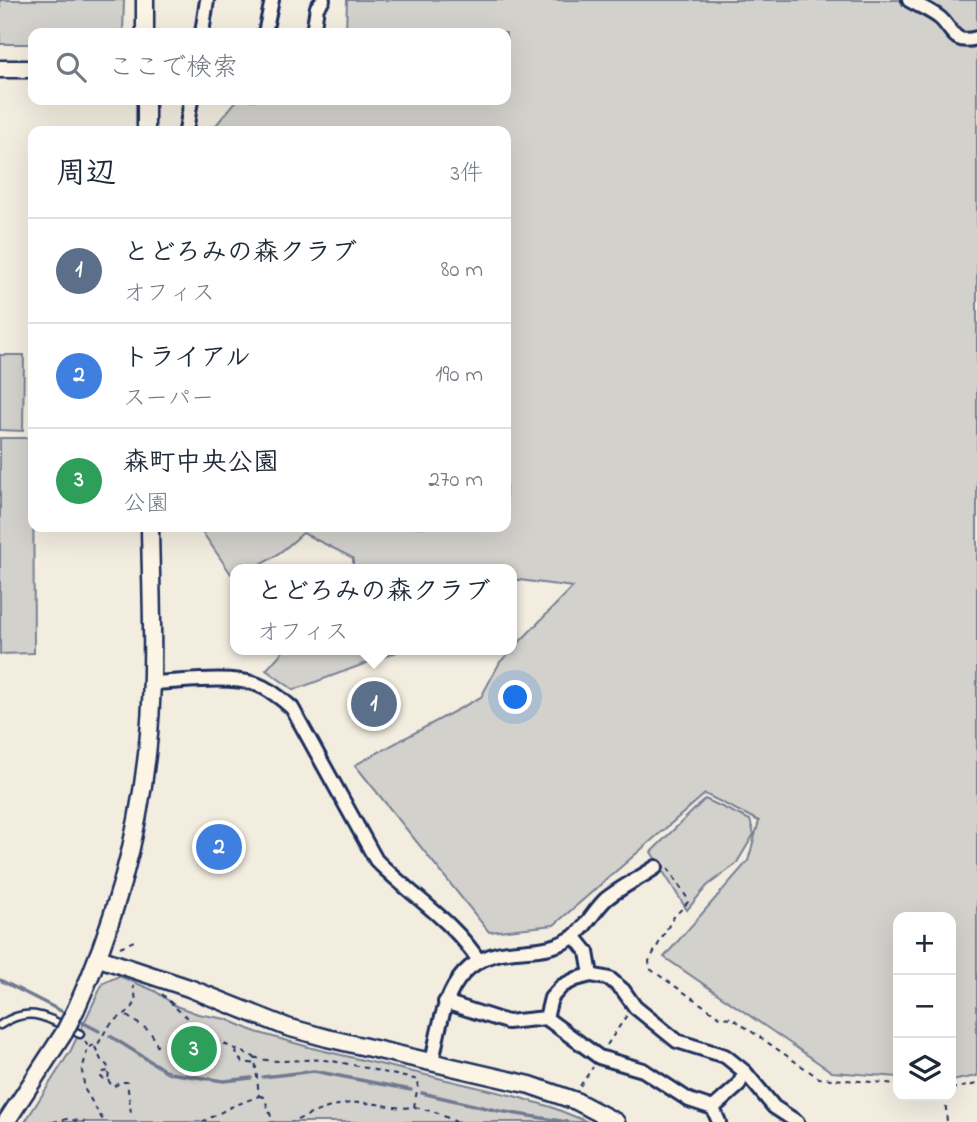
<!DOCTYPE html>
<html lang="ja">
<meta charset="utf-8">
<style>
body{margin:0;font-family:"Indie Flower","Klee One",sans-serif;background:#f6f6f7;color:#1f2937}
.controls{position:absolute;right:21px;bottom:21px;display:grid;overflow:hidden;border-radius:14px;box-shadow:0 7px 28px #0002}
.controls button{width:63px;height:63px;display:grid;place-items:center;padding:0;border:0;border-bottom:2px solid #e0e1e3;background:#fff;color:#1f2937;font:35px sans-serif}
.you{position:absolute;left:516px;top:698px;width:24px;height:24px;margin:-18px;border:5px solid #fff;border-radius:50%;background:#1a73e8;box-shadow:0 0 0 10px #1a73e833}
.badge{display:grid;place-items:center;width:46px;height:46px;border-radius:50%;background:#d1495b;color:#fff;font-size:23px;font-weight:700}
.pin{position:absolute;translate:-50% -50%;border:4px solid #fff;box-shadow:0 2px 7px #0006}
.popup{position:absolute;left:230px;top:564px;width:287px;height:91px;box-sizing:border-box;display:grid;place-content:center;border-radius:14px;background:#fff;filter:drop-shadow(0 2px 5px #0005);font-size:23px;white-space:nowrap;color:#747a83}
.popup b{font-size:26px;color:#1f2937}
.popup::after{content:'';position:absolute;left:50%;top:100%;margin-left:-14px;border:14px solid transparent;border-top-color:#fff}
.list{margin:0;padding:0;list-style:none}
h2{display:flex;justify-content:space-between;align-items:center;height:91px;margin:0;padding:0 28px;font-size:30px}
h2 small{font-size:23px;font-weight:400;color:#747a83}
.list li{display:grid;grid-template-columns:46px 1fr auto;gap:21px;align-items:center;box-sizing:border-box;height:105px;padding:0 28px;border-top:2px solid #e0e1e3}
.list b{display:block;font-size:26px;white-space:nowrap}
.list p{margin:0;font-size:23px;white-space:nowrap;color:#747a83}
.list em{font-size:23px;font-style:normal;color:#747a83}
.icon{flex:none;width:38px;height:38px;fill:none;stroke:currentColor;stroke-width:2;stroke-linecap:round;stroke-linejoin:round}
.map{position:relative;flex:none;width:977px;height:1122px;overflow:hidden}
.search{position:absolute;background:#fff;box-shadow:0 7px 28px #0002;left:28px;top:28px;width:483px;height:77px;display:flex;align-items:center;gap:18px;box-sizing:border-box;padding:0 24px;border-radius:14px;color:#747a83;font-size:26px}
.panel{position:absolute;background:#fff;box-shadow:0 7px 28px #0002;left:28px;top:126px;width:483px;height:406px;border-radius:14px}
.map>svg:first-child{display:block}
</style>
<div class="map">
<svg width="977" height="1122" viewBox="0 0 977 1122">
<rect width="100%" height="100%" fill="#f3ede0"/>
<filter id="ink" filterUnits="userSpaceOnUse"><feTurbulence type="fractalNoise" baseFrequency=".0143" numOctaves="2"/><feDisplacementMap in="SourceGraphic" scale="14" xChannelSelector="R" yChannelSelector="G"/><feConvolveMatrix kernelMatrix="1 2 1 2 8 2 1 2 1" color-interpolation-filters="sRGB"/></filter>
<g filter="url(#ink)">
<path fill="#d3d1cc" stroke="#778095" stroke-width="2" d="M0,0H124L123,33H33V44H0Z
M347,0H977V1076L951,1081V917H898V1077L832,1072L664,957L748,861L759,821L705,794L554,925L489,932L355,765L481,697L500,662L573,587L512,579V569H353V558L303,533C282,551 265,569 236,569V573L231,574L203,533L210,527H506V131H211L237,100H506V33H346Z
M0,355H24L23,431L0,430Z
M0,438H33L34,653L0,654Z
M284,650H402L294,690L266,670Z
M705,799L750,820L754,834L736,864L707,886L687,910L651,852Z
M119,976L155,991L176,1006L198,1014L226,1019L256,1032L312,1048L514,1096L551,1107L588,1122H25L71,1050L103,983Z"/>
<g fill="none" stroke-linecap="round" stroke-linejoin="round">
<path stroke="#707a91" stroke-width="3.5" d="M0,980L69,1015
M76,1019L99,1031
M110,1036L169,1073L224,1081L251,1078
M263,1077L314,1071L411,1090
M422,1093L499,1111L567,1122"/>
<g stroke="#1b2f5e" stroke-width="11">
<path id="lane" d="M0,1025C32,1003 50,1020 80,1034"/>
</g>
<g stroke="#1b2f5e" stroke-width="18">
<path id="street" d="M909,0C919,6 931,11 940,18C954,31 953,45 977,38
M202,33L207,0
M265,33L272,0
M313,33L317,7L323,0
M186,131L191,100
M152,683C183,682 226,675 256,684C270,689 281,698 292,708L376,860C409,894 453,920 479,961
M575,937L587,952L591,975
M445,1002L507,1022L546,1018
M432,1062C442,1014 448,959 508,952C531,949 549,951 570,939C583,932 594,910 606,899C621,887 640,878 656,867
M745,1072L738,1086L713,1108L689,1100L643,1070L599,1057L546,1018L551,998L562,986L576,979L591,975L610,979L623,990L635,1007L677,1041L725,1056L745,1072L774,1107L797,1122
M713,1108L719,1122"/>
</g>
<g stroke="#1b2f5e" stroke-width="21">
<path id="secondary" d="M145,0V33
M0,69H33
M146,100V131
M99,958L189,988L287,1027L327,1038L530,1085L576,1101L616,1122
M76,1009C115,923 141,828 149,734C155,665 151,595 150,527
M6,1122L64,1033"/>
</g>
<path stroke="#1b2f5e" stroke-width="2" stroke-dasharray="5 5" stroke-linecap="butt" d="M668,868L689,901L673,918L649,961L650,969L720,1017L732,1018L819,1078L898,1084
M120,947L134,941
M162,994L178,1010L217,1041L254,1057L255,1059L259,1096L231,1107L202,1122
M127,1016C142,1028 153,1027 158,1050
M85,1041L88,1047L82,1071L85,1090L104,1122
M607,1045L627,1015
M89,1047L98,1044C102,1038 105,1030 110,1025C124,1011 142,1012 133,986
M95,1047L102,1062L107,1065L109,1071L102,1072L101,1078L108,1079L109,1072
M236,1050L237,1057L243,1062L256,1064
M254,1057C277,1065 300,1058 324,1060C356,1064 387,1074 419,1080L414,1107C396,1110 382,1103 365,1103C338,1101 316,1112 292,1122
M108,1080L113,1087L121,1082H127L131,1113
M580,1086L593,1067
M951,1089L977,1084
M260,1096L264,1097L273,1122
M945,1096L947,1122
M415,1107L438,1113L456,1122
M53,1122L67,1119L85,1122"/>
<use href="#lane" stroke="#fcf5e5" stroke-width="6"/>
<use href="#street" stroke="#fcf5e5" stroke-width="12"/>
<use href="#secondary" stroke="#fcf5e5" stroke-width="16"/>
<g stroke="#1b2f5e" stroke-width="21" stroke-linecap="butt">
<path id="secondary-bridge" d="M64,1033L76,1009"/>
</g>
<use href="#secondary-bridge" stroke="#fcf5e5" stroke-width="16"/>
</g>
</g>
</svg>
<div class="controls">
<button>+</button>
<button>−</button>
<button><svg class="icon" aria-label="layers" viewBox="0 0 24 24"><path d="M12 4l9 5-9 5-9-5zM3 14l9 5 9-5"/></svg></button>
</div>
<div class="you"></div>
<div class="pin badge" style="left:374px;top:704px;background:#5c6f8a">1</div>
<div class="popup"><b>とどろみの森クラブ</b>オフィス</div>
<div class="pin badge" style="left:219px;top:847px;background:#3f7fe0">2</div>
<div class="pin badge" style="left:194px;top:1049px;background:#2e9e5b">3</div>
<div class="search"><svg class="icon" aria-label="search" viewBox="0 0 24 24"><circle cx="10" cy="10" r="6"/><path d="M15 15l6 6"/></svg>ここで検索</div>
<section class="panel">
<h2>周辺<small>3件</small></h2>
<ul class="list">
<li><span class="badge" style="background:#5c6f8a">1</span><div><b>とどろみの森クラブ</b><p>オフィス</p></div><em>80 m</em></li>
<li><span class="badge" style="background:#3f7fe0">2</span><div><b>トライアル</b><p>スーパー</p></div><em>190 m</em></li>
<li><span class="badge" style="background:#2e9e5b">3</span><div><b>森町中央公園</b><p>公園</p></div><em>270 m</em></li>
</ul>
</section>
</div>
